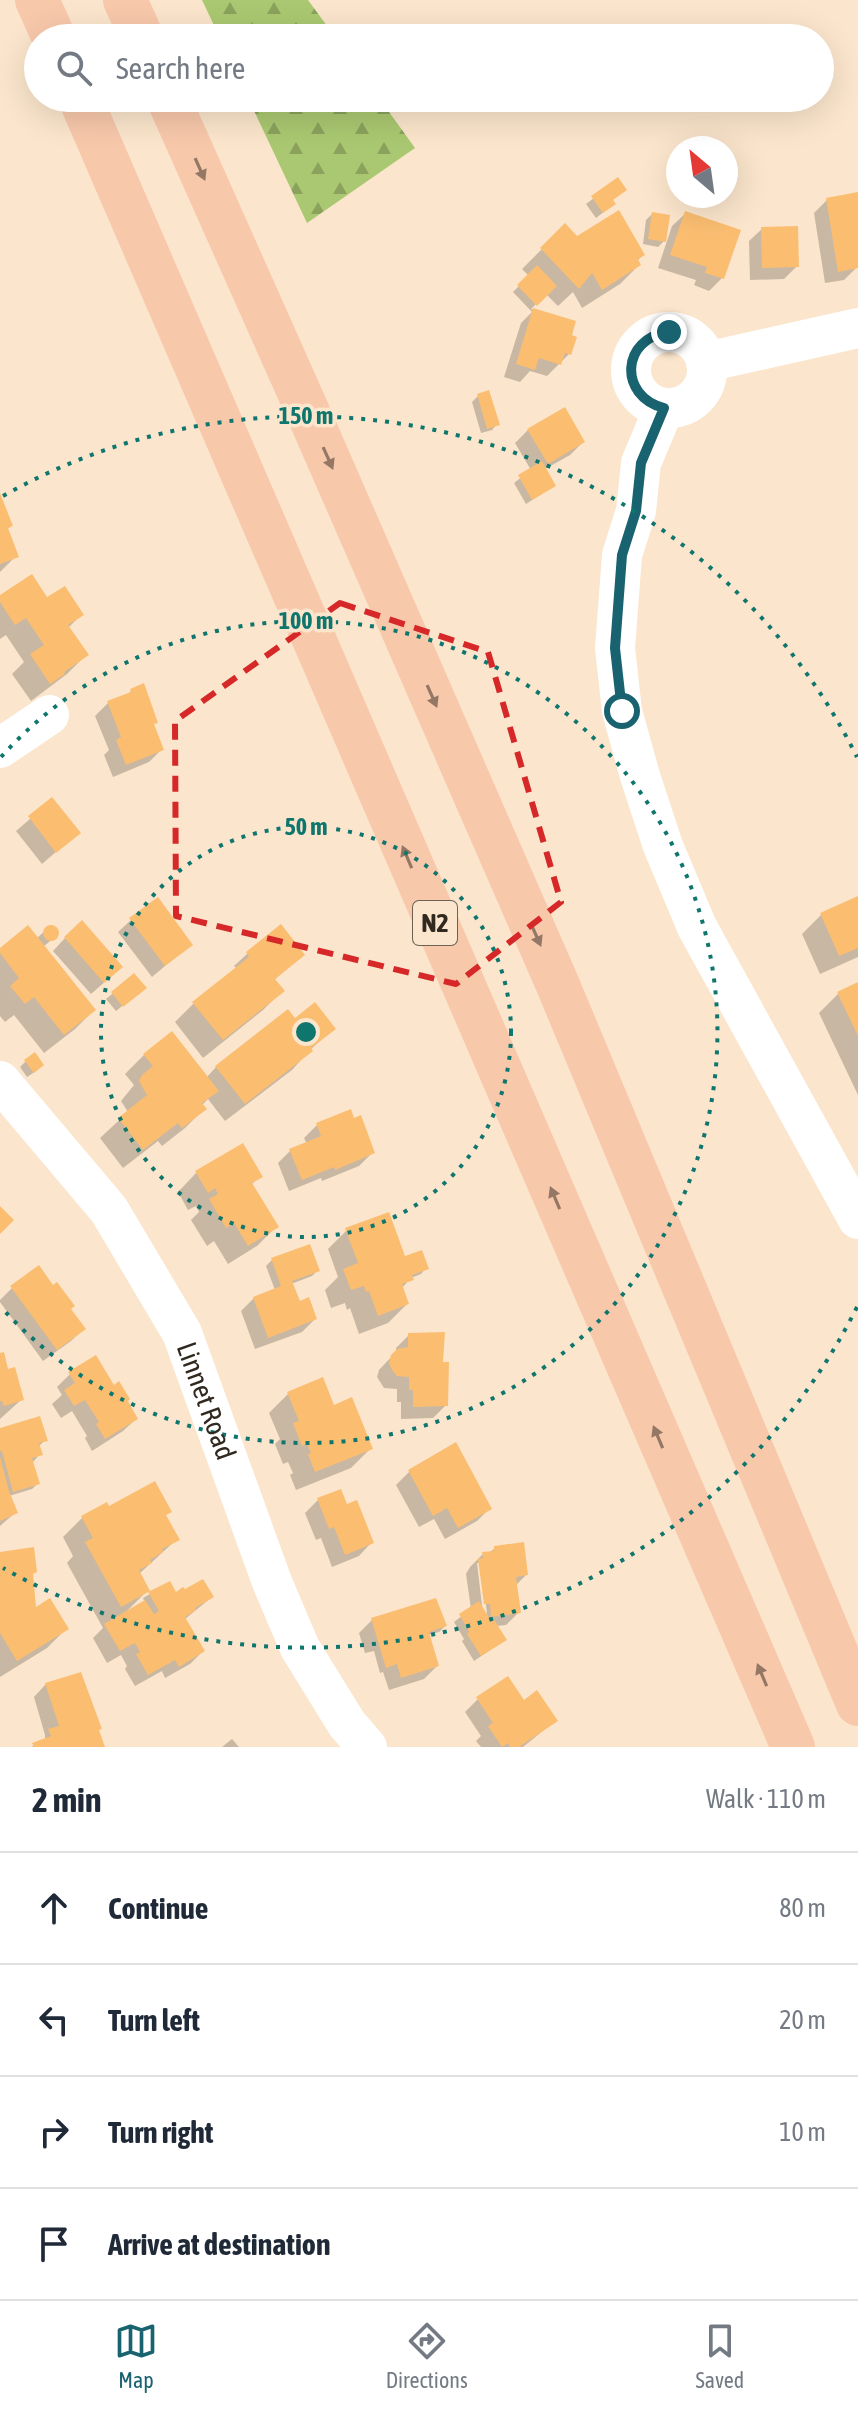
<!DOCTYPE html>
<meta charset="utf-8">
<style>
body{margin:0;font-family:"Asap Condensed",sans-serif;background:#f2f2f3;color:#1f2937}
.compass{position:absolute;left:666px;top:136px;width:72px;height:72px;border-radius:50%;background:#fff;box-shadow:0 8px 32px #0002;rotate:331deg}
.stop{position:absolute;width:24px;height:24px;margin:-18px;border:6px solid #196370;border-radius:50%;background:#fff}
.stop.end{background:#196370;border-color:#fff;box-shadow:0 2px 8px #0008}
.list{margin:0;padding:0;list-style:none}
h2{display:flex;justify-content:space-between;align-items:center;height:104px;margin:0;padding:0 32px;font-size:34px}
h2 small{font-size:26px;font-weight:400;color:#747a83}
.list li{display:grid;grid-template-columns:52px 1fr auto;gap:24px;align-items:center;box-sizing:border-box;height:112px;padding:0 32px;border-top:2px solid #e0e1e3}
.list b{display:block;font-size:30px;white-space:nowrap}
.list em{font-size:26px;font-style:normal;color:#747a83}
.icon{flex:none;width:44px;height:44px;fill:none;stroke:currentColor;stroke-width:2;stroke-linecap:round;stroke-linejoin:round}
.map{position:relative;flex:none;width:858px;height:1747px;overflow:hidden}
.search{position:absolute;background:#fff;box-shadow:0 8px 32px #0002;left:24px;right:24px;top:24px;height:88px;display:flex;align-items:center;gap:20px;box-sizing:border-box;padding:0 28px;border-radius:44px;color:#747a83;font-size:30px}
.sheet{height:552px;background:#fff}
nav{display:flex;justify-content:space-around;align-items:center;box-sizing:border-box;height:112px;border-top:2px solid #e0e1e3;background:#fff;font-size:22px;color:#747a83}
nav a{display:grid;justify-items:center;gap:4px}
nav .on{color:#196370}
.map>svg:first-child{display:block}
</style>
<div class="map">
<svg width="858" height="1747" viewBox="0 0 858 1747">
<defs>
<pattern id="forest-firs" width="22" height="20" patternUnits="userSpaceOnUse" patternTransform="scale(2)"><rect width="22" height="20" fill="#aac871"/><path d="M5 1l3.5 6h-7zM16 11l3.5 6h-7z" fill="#8ba25c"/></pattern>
</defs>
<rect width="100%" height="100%" fill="#fbe5cc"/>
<path fill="url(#forest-firs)" d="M202,0H308L336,38H220Z
M248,98H379L415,148L307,223Z"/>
<path fill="#0003" fill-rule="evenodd" d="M618,180L611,201L614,204L596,218L586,204Z
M858,195L857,267L844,280L825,283L814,213L827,200Z
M652,214L664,241L658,247L643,244L646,220Z
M685,214L722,278L709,291L694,285L696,280L658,268L672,226Z
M565,226L577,239L643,255L637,261L639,265L620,284L582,308L573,292L558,306L546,294L531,309L574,322L569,354L547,376L530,371L520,382L504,377L521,323L532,312L513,292L529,276L522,269Z
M762,229L797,266L784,279L750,280L749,241Z
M478,396L497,424L492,430L481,433L472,402Z
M528,430L583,442L570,455L545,469L554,486L526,504L514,483L531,470L515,443Z
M0,497L11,526L6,530L16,556L0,572Z
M0,597L47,600L81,615L68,628L86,655L67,674L31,701L12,674L24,662L6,635L0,639Z
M131,691L156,722L152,726L162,749L149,762L113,777L104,755L109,750L95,716L108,703L126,696Z
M52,800L78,833L42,864L16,831Z
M858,898V957L820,974L802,934L821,915Z
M131,920L191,944L152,977L118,932Z
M280,927L303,955L274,980L282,991L263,1010L203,1058L175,1022L194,1003L237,969L234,966L247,954Z
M48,928H54L56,936L43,947L94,1010L75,1029L44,1053L14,1015L5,1022L0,1016V951L36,939Z
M65,938L107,980L91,994L53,951Z
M134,976L138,993L116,1011L106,999Z
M858,984V1095L819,1013L838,994Z
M295,1021L333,1029L310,1050L292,1070L225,1121L208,1099L201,1106L204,1109L185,1128L162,1146L158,1141L123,1168L100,1138L128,1112L121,1101L134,1085L125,1074L144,1055L206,1078L216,1067Z
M26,1061L36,1071L27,1077L20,1067Z
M317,1125L372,1153L359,1166L322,1181L321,1178L289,1191L278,1163L290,1151L307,1144L304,1138Z
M197,1172L260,1176L251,1185L276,1227L257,1246L228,1264L214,1241L207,1246L191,1220L199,1212L196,1206L188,1210L178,1192Z
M347,1230L426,1268L421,1274L411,1278L401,1289L407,1304L388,1323L359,1334L350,1308L347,1310L345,1303L331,1308L325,1290L338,1277L328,1249Z
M272,1260L318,1270L312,1276L291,1284L298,1303L315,1319L302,1332L255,1349L241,1311L254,1298L275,1290L266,1266Z
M12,1288L69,1309L83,1329L71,1341L43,1361L0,1302V1300Z
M409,1335L441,1350L446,1405L433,1418L401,1419V1402H397V1389L384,1388L377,1377L379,1370L396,1352V1348Z
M0,1355L21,1400L0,1419Z
M70,1374L113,1387L136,1419L123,1431L92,1451L85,1438L87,1436L72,1411L61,1418L52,1404L62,1395L57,1387Z
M288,1394L333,1408L370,1449L351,1468L296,1490L290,1475L293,1473L288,1462L283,1464L275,1444L280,1439L269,1413Z
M0,1430L45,1440L38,1447L40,1454L32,1463L38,1483L32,1489L9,1496L16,1512L0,1526Z
M455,1444L490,1508L477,1521L445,1539L434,1519L419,1527L396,1485L409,1472Z
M318,1500L346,1506L371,1543L359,1556L332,1567L321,1538L316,1540L305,1513Z
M164,1516L177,1539L139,1574L148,1590L126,1612L145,1603L143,1598L169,1583L167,1598L212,1597L185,1619L203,1651L190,1664L165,1678L162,1671L135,1686L125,1669L127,1666L121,1655L107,1663L93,1638L103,1628L67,1563L73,1556L63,1537L82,1518Z
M495,1548L526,1575L515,1586L519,1612L506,1625L496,1626L505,1640L474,1661L462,1641L464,1639L454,1622L471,1609L466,1574L470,1567L483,1554L489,1553ZM477,1563H481L487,1614H483Z
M0,1554L31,1575L34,1610L66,1629L47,1648L0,1677Z
M372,1620L445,1626L439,1632L428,1635L437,1666L424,1679L389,1690L383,1672L380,1673L374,1651L365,1653L359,1633Z
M46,1684L97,1731L102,1747H31L45,1741V1735L34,1697Z
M478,1699L523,1703L555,1721L523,1747H481L476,1741L481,1736L465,1712Z
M232,1739L239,1747H222Z"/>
<path fill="#fbbe71" d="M618,177L627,190L613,200L616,204L603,213L591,196Z
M858,192V268L838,272L826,198Z
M619,210L645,255L638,259L641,265L602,290L592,273L579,289L540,248L565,223L577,236Z
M685,211L741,230L724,279L705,273L707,267L670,255Z
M652,212L670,215L666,242L648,239Z
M798,226L799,267L762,268L761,227Z
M537,265L557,286L537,306L517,285Z
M533,308L576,321L572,335L577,337L571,355L565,353L561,365L539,358L535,370L516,364Z
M489,390L500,425L487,429L477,394Z
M565,407L585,442L548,464L527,429Z
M542,461L556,486L532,500L518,475Z
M0,493L13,526L8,528L19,557L0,564Z
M32,574L47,597L65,586L84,615L68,625L89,655L64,672L65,674L50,684L30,654L44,645L26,618L15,625L0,602V595Z
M144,683L158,723L154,724L164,750L126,765L116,740L121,737L107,701L131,692L130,689Z
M52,797L81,833L56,853L28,816Z
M858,896V948L839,956L820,913Z
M158,897L193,945L165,966L129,918Z
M82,920L123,967L104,983L64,937Z
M281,924L305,955L275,979L285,991L223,1040L192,1002L249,957L246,952Z
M43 933a8 8 0 1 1 16 0a8 8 0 1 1-16 0Z
M28,925L96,1010L64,1035L34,997L25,1004L10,986L19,978L0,953V948Z
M134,973L147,988L123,1007L111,992Z
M858,982V1036L837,992Z
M315,1002L336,1029L311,1048L313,1051L245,1104L215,1066L288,1009L295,1018Z
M172,1031L219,1091L202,1103L207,1109L182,1128L178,1123L143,1150L118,1118L147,1095L139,1081L142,1075L153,1066L143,1054Z
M35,1052L44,1065L34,1073L24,1060Z
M351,1109L354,1118L361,1115L375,1153L335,1170L334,1167L302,1180L289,1149L321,1136L316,1123Z
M243,1143L263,1177L252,1183L279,1227L248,1246L234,1223L226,1228L209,1199L218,1194L215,1188L208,1193L195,1171Z
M0,1206L14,1220L0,1234Z
M389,1212L405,1256L422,1250L429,1269L412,1275L414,1280L402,1284L409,1304L378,1316L369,1291L366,1292L364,1286L351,1290L343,1269L358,1263L345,1228Z
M310,1244L320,1271L292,1281L300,1301L309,1297L317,1319L268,1338L253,1297L281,1286L271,1258Z
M39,1265L53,1285L57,1282L75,1306L71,1309L86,1329L57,1350L10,1286Z
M445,1332L443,1362H449L448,1406L413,1407V1390H409V1377L397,1376L392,1370L389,1363L391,1355L397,1349L408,1347V1333Z
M4,1352L8,1369L15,1367L24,1400L4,1406L2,1401H0V1353Z
M96,1355L114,1385L119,1381L130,1399L128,1401L138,1419L105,1439L96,1424L99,1422L85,1400L74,1406L64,1390L75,1383L68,1372Z
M323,1377L334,1405L352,1397L373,1449L315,1472L308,1454L311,1453L307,1444L302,1446L293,1423L299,1421L287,1392Z
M40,1416L48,1441L39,1443L43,1455L32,1458L40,1484L13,1492L2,1451H0V1428Z
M456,1442L492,1509L458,1528L447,1508L433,1516L408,1470Z
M0,1457L9,1491L18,1513L0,1521Z
M155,1481L172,1512L166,1515L180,1540L162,1549L163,1552L150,1560L152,1563L139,1570L150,1591L121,1607L85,1542L93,1538L81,1516L107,1502L109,1506Z
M341,1489L347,1504L357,1500L374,1543L345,1555L334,1527L329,1529L317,1498Z
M524,1542L528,1575L516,1577L521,1613L491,1617L490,1604H484L478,1559L483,1558L482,1552L494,1551V1546Z
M34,1547L37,1572L33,1574L36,1607L50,1598L69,1629L17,1661L0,1633V1552Z
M203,1579L214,1597L195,1608L196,1610L185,1617L205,1651L179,1667L175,1660L148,1675L136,1654L140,1652L135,1643L120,1651L104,1624L145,1600L154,1614L159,1611L148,1592L170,1581L176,1592L183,1587L185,1589Z
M436,1598L447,1626L429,1632L439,1666L401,1678L397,1664L386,1668L371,1618Z
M479,1601L490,1619L493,1618L507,1640L481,1656L467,1634L469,1632L459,1614Z
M81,1672L102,1729L99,1730L105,1747H34L32,1743L51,1736L48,1729L59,1726L45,1683Z
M508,1676L524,1700L537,1690L558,1721L519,1747H510L508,1743L502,1747L488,1726L493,1723L476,1697Z"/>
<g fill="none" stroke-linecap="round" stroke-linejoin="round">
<g stroke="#fff" stroke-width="40">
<circle cx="669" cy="370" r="38"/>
<path d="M706,362L858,328"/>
<path d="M664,408L641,463L636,511L622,555L615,648L622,711L640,776L663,846L697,927L858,1219"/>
<path d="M0,748L49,715"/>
<path id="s1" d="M0,1081L109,1210L182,1333L272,1582L300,1648L347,1724L367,1747"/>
</g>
<path stroke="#f8c8ab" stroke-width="44" d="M37,0L54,38
M125,0L142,38
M80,98L793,1747
M168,98L307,410L557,983L858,1704"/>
</g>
<defs><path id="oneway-solid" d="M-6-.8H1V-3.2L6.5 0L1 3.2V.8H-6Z" transform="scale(2)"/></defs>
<g fill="#947865">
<use href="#oneway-solid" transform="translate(200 169) rotate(66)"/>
<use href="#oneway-solid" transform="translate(328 458) rotate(66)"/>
<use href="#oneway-solid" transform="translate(432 696) rotate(66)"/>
<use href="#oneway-solid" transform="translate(407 857) rotate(-113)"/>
<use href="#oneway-solid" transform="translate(536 935) rotate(66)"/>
<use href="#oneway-solid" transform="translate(555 1198) rotate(-113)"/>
<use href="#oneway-solid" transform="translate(658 1437) rotate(-113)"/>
<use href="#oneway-solid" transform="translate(762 1675) rotate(-113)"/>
</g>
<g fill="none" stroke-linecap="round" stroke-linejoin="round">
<path stroke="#196370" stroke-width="10" d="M622,711L615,648L622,555L636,511L641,463L664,408C618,396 621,338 669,332"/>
</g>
<path fill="none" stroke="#d62828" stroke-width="6" stroke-dasharray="16 10" stroke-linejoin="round" d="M340,603L488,652L561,902L456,984L176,916L175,721Z"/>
<g fill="none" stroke="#0f766e" stroke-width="4" stroke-dasharray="4 8">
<circle cx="306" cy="1032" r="205"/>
<path d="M1 757A411 411 0 1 1 1 1307"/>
<path d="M857 1307A616 616 0 0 1 3 1568M3 496A616 616 0 0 1 857 757"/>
</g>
<g text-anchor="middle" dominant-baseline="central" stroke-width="7" stroke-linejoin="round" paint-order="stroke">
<rect fill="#fbe5cc" stroke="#6e6153" stroke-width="2" x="413" y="901" width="44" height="44" rx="6"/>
<g font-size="26" font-weight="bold" fill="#31291f">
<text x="435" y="923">N2</text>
</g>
<g font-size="28" fill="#31291f" stroke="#fbe5cc">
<text stroke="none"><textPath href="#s1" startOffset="384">Linnet Road</textPath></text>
</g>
</g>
<circle cx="306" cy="1032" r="12" fill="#0f766e" stroke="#fbe5cc" stroke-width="4"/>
<g font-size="24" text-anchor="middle" font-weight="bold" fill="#0f766e" stroke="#fbe5cc" stroke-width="7" stroke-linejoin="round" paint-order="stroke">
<text x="306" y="424">150 m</text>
<text x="306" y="629">100 m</text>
<text x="306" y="835">50 m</text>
</g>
</svg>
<svg class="compass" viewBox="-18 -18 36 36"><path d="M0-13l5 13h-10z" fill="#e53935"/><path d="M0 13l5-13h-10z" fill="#747a83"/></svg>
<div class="stop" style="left:622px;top:711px"></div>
<div class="stop end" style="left:669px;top:332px"></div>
<div class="search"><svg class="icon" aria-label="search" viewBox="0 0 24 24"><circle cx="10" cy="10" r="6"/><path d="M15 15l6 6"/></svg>Search here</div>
</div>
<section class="sheet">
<h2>2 min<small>Walk · 110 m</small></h2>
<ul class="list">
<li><svg class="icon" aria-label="ahead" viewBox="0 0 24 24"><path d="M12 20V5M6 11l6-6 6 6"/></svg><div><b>Continue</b></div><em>80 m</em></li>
<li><svg class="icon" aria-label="left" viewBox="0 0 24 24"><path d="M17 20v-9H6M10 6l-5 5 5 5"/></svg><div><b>Turn left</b></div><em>20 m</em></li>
<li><svg class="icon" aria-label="right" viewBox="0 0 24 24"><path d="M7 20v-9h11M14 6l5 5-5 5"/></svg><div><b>Turn right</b></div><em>10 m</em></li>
<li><svg class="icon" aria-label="arrive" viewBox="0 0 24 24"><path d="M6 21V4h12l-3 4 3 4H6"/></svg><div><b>Arrive at destination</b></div></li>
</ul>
</section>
<nav>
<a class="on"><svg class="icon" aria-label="map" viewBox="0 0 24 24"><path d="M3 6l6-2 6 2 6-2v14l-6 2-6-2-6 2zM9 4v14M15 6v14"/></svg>Map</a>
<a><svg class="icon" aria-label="directions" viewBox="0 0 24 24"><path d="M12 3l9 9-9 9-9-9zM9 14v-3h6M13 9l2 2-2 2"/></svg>Directions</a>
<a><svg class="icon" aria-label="saved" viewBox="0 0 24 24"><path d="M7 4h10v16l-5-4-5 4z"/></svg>Saved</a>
</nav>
